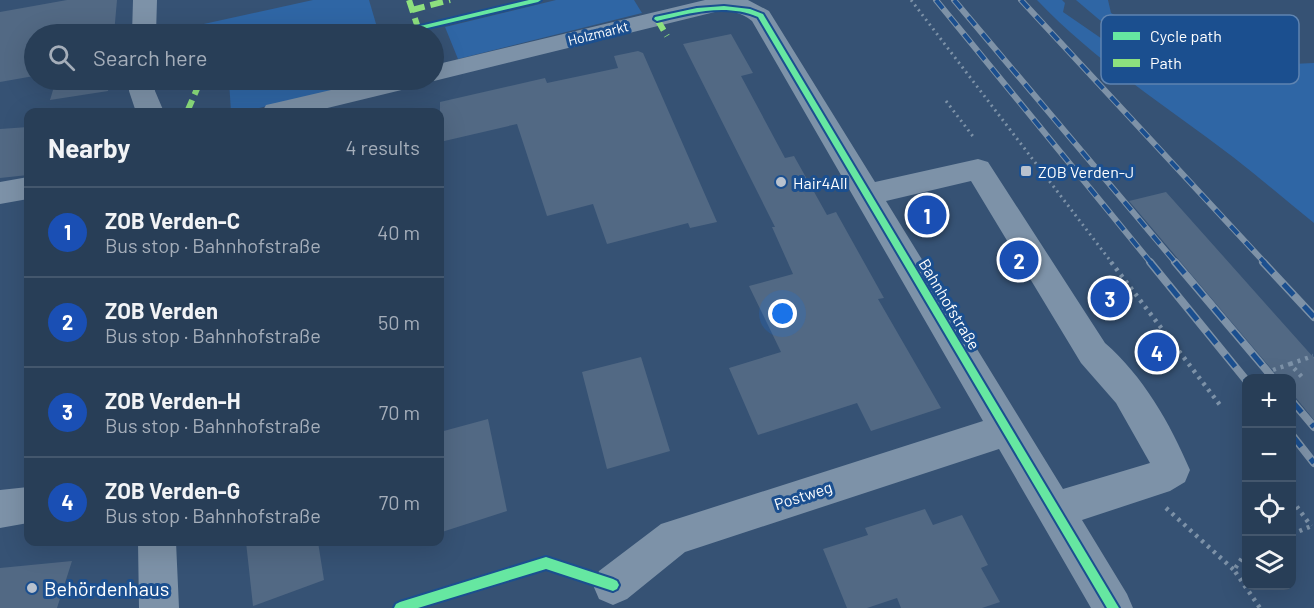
<!DOCTYPE html>
<meta charset="utf-8">
<style>
body{margin:0;font-family:Barlow,sans-serif;background:#344961;color:#f1f3f6}
.controls{position:absolute;right:18px;bottom:18px;display:grid;overflow:hidden;border-radius:12px;box-shadow:0 6px 24px #0002}
.controls button{width:54px;height:54px;display:grid;place-items:center;padding:0;border:0;border-bottom:2px solid #44576d;background:#283e57;color:#f1f3f6;font:30px sans-serif}
.you{position:absolute;left:783px;top:314px;width:21px;height:21px;margin:-15px;border:4px solid #fff;border-radius:50%;background:#1a73e8;box-shadow:0 0 0 9px #1a73e833}
.badge{display:grid;place-items:center;width:39px;height:39px;border-radius:50%;background:#8c9099;color:#fff;font-size:20px;font-weight:700}
.pin{position:absolute;translate:-50% -50%;border:3px solid #fff;box-shadow:0 2px 6px #0006}
.list{margin:0;padding:0;list-style:none}
h2{display:flex;justify-content:space-between;align-items:center;height:78px;margin:0;padding:0 24px;font-size:26px}
h2 small{font-size:20px;font-weight:400;color:#a5aeba}
.list li{display:grid;grid-template-columns:39px 1fr auto;gap:18px;align-items:center;box-sizing:border-box;height:90px;padding:0 24px;border-top:2px solid #44576d}
.list b{display:block;font-size:22px;white-space:nowrap}
.list p{margin:0;font-size:20px;white-space:nowrap;color:#a5aeba}
.list em{font-size:20px;font-style:normal;color:#a5aeba}
.icon{flex:none;width:33px;height:33px;fill:none;stroke:currentColor;stroke-width:2;stroke-linecap:round;stroke-linejoin:round}
.map{position:relative;flex:none;width:1314px;height:608px;overflow:hidden}
.search{position:absolute;background:#283e57;box-shadow:0 6px 24px #0002;left:24px;top:24px;width:420px;height:66px;display:flex;align-items:center;gap:15px;box-sizing:border-box;padding:0 21px;border-radius:33px;color:#a5aeba;font-size:22px}
.panel{position:absolute;background:#283e57;box-shadow:0 6px 24px #0002;left:24px;top:108px;width:420px;height:438px;border-radius:12px}
.map>svg:first-child{display:block}
</style>
<div class="map">
<svg width="1314" height="608" viewBox="0 0 1314 608">
<rect width="100%" height="100%" fill="#365274"/>
<path fill="#2f66a5" d="M313,0H369L379,34H181V29Z
M556,0H634L642,13L458,59L445,27Z
M1037,0H1062L1065,3L1063,12L1153,74L1161,72L1076,0H1108L1111,13L1210,68L1314,63V223C1287,201 1260,178 1233,157C1166,106 1095,61 1037,0Z
M236,80H376L242,112H231L229,81Z"/>
<path fill="#526984" d="M67,0H117L114,34H34V76L0,82V12Z
M731,34L753,73L741,76L785,158L794,156L827,215L836,212L884,298L878,299L941,408L871,431L857,403L758,435L729,368L781,352L749,286L793,274L772,227H775L683,44Z
M638,51L643,53L717,222L690,228L688,223L607,244L593,204L547,216L517,124L440,142V102L545,78L547,83L618,68L614,56Z
M56,80H110L108,91L50,100Z
M28,127V175L0,178V129Z
M1166,192L1314,358V420L1292,393V378H1279L1129,201Z
M641,357L670,451L607,469L582,372Z
M488,419L507,511L442,532L440,517V432Z
M925,509L933,525L962,515L988,565L981,568L1000,602L982,608H901L897,598L867,608H847L823,549L868,535L865,528Z
M246,542H318L324,580L253,606Z
M72,561L57,608H0V568Z"/>
<g fill="none" stroke-linecap="round" stroke-linejoin="round">
<path stroke="#7d92a8" stroke-width="3" stroke-dasharray="2 4" stroke-linecap="butt" d="M911,0L1112,263
M946,101L975,139"/>
<path stroke="#7d92a8" stroke-width="4.5" stroke-dasharray="3 5" stroke-linecap="butt" d="M1111,262L1220,405
M1290,364L1313,356
M1273,370L1290,364L1302,377
M1292,500L1311,526
M1166,508L1234,570
M1292,534L1314,525
M1246,552L1234,570L1260,608"/>
<path fill="#7d92a8" fill-rule="evenodd" d="M133,0H157L156,34H132Z
M705,0H748L769,11L875,182L978,159L988,162L1105,343C1143,376 1170,423 1190,470L1185,482L1170,491L1082,520L1127,594L1133,608H1091L999,449L685,552L627,599L613,605L599,599L593,585L599,571L661,524L983,421L752,21C741,12 732,11 719,11L434,81L427,80H434V65ZM971,181L1081,363L1116,403L1150,463L1063,489L886,201Z
M129,80H154L155,91L164,112H136L129,91Z
M374,80H422L418,86L311,112H262L266,105L275,103Z
M28,177V199L0,204V182Z
M28,487V523L0,528V490Z
M138,542H176L179,608H139Z"/>
<g stroke="#7e92a7" stroke-width="6">
<path id="rail-far1" d="M936,0L1151,263
M954,0L1176,263
M1021,0L1265,263"/>
</g>
<g stroke="#7e92a7" stroke-width="8">
<path id="rail" d="M1150,262L1246,380
M1175,262L1273,378
M1263,262L1314,317
M1292,401L1314,427
M1292,435L1314,463"/>
</g>
<use href="#rail-far1" stroke="#1b4f8f" stroke-width="4" stroke-dasharray="11" stroke-linecap="butt"/>
<use href="#rail" stroke="#1b4f8f" stroke-width="5" stroke-dasharray="15" stroke-linecap="butt"/>
<path stroke="#8de07e" stroke-width="6" stroke-dasharray="13 6" stroke-linecap="butt" d="M409,0L420,34
M412,10L450,0
M657,19L667,36
M187,112L200,82"/>
<g stroke="#1b4f8f" stroke-width="4">
<path id="cycleway" d="M529,0H541L538,2L402,34H392L395,32Z
M724,6L750,9L763,14L1119,608H1107L758,17C726,3 690,13 657,21L654,19L655,17L697,8Z
M546,557L613,579L617,581L619,585L617,589L613,591L546,569L418,608H394L396,604L400,602Z"/>
</g>
<use href="#cycleway" fill="#66e7a1" fill-rule="evenodd"/>
</g>
<g fill="#b9c2ce" stroke="#1b4f8f" stroke-width="2">
<rect x="1020" y="165" width="12" height="12" rx="3"/>
<circle cx="781" cy="182" r="6"/>
<circle cx="32" cy="588" r="6"/>
</g>
<g text-anchor="middle" dominant-baseline="central" stroke-width="6" stroke-linejoin="round" paint-order="stroke">
<g font-size="14" fill="#fff" stroke="#1b4f8f">
<text transform="translate(598 33) rotate(-14)">Holzmarkt</text>
</g>
<g font-size="16" fill="#fff" stroke="#1b4f8f" text-anchor="start">
<text x="1038" y="171">ZOB Verden-J</text>
<text x="793" y="182">Hair4All</text>
</g>
<g font-size="16" fill="#fff" stroke="#1b4f8f">
<text transform="translate(950 304) rotate(59)">Bahnhofstraße</text>
<text transform="translate(803 495) rotate(-18)">Postweg</text>
</g>
<g font-size="20" fill="#fff" stroke="#1b4f8f" text-anchor="start">
<text x="44" y="588">Behördenhaus</text>
</g>
</g>
<rect x="1101" y="15" width="198" height="69" rx="9" fill="#1b4f8f" stroke="#5f84b1" stroke-width="1.5"/>
<rect x="1113" y="32" width="27" height="8" fill="#66e7a1"/>
<rect x="1113" y="59" width="27" height="8" fill="#8de07e"/>
<g font-size="16" fill="#fff">
<text x="1150" y="42">Cycle path</text>
<text x="1150" y="69">Path</text>
</g>
</svg>
<div class="controls">
<button>+</button>
<button>−</button>
<button><svg class="icon" aria-label="locate" viewBox="0 0 24 24"><circle cx="12" cy="12" r="6"/><path d="M12 2v4M12 18v4M2 12h4M18 12h4"/></svg></button>
<button><svg class="icon" aria-label="layers" viewBox="0 0 24 24"><path d="M12 4l9 5-9 5-9-5zM3 14l9 5 9-5"/></svg></button>
</div>
<div class="you"></div>
<div class="pin badge" style="left:927px;top:215px;background:#1a4fb4">1</div>
<div class="pin badge" style="left:1019px;top:260px;background:#1a4fb4">2</div>
<div class="pin badge" style="left:1110px;top:298px;background:#1a4fb4">3</div>
<div class="pin badge" style="left:1157px;top:352px;background:#1a4fb4">4</div>
<div class="search"><svg class="icon" aria-label="search" viewBox="0 0 24 24"><circle cx="10" cy="10" r="6"/><path d="M15 15l6 6"/></svg>Search here</div>
<section class="panel">
<h2>Nearby<small>4 results</small></h2>
<ul class="list">
<li><span class="badge" style="background:#1a4fb4">1</span><div><b>ZOB Verden-C</b><p>Bus stop · Bahnhofstraße</p></div><em>40 m</em></li>
<li><span class="badge" style="background:#1a4fb4">2</span><div><b>ZOB Verden</b><p>Bus stop · Bahnhofstraße</p></div><em>50 m</em></li>
<li><span class="badge" style="background:#1a4fb4">3</span><div><b>ZOB Verden-H</b><p>Bus stop · Bahnhofstraße</p></div><em>70 m</em></li>
<li><span class="badge" style="background:#1a4fb4">4</span><div><b>ZOB Verden-G</b><p>Bus stop · Bahnhofstraße</p></div><em>70 m</em></li>
</ul>
</section>
</div>
